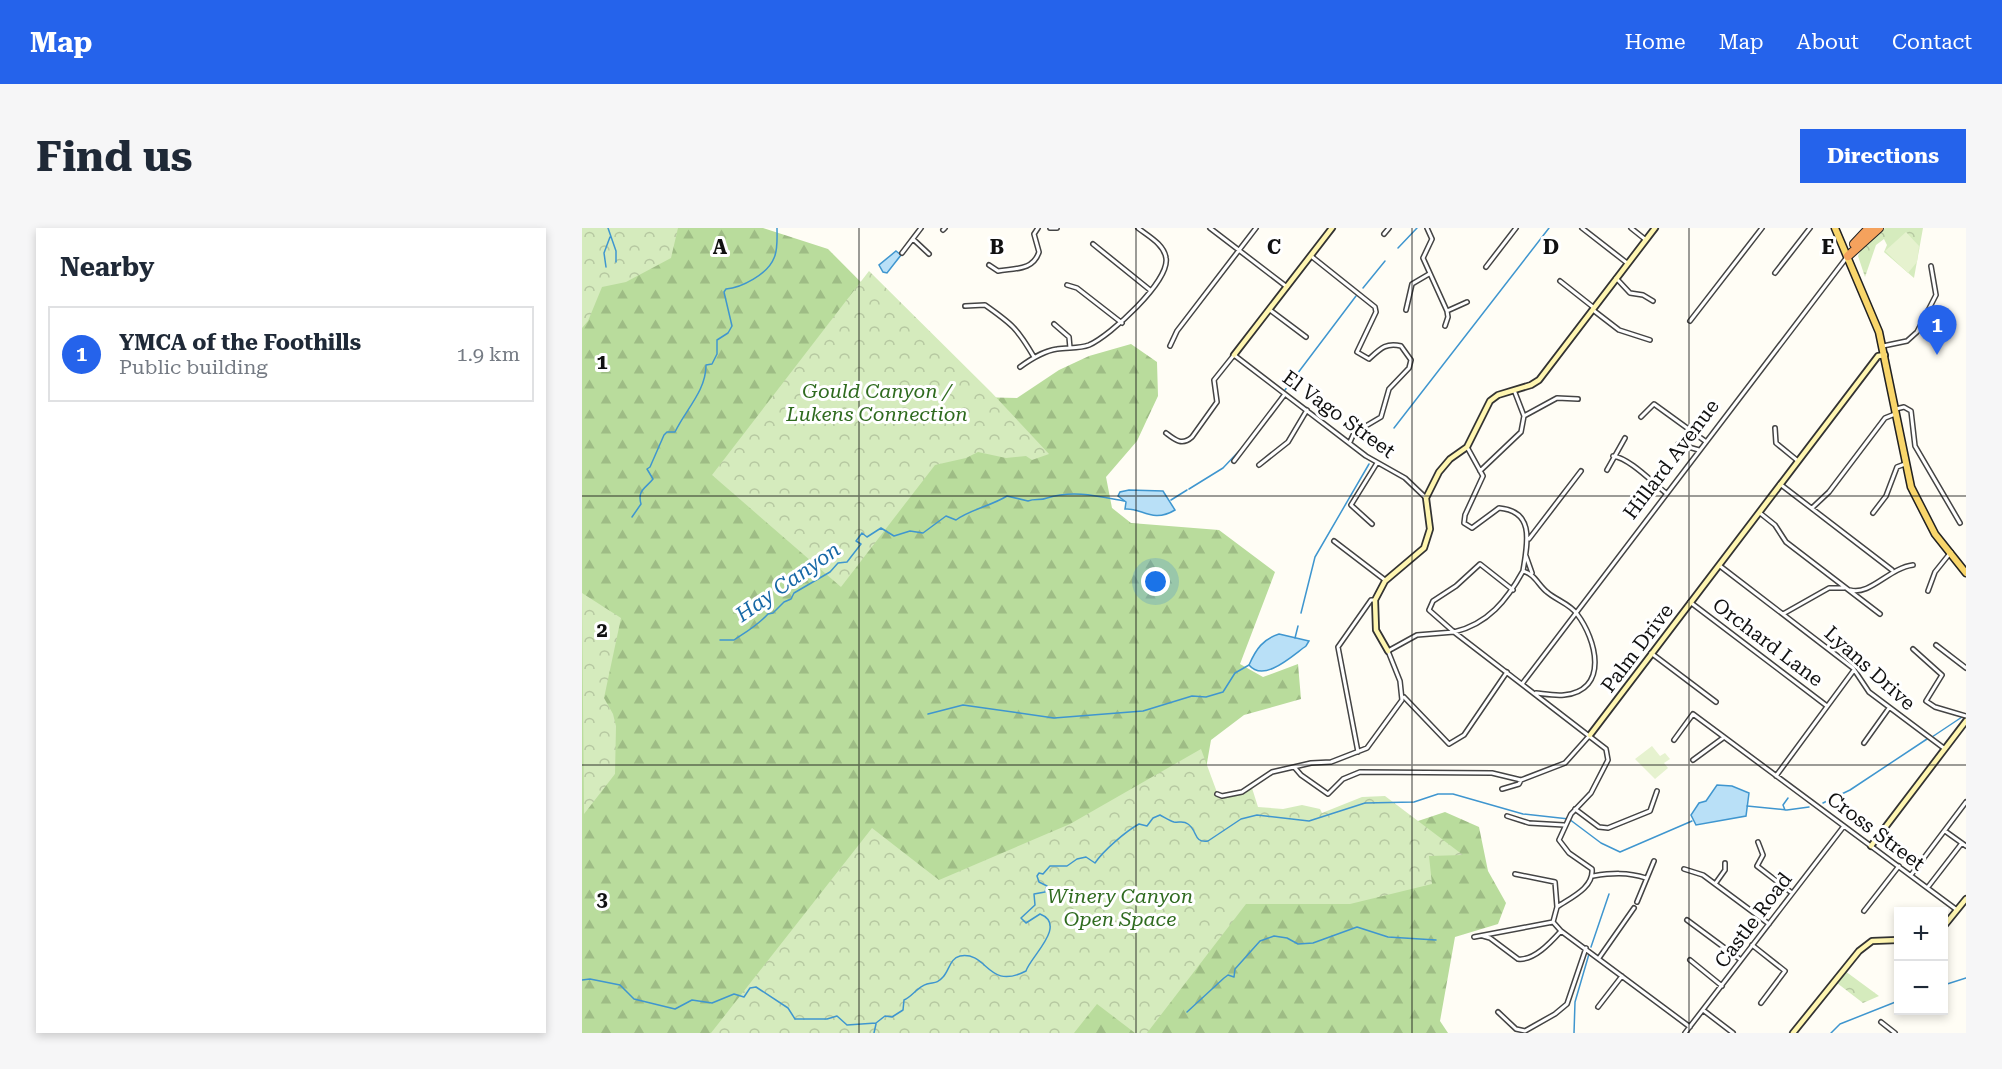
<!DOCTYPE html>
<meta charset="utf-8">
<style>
body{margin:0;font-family:"Roboto Serif",serif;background:#f6f6f7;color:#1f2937}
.controls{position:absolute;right:18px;bottom:18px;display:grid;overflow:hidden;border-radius:0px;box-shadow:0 3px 9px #0003}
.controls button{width:54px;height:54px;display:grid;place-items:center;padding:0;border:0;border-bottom:2px solid #e0e1e3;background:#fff;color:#1f2937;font:30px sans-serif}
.you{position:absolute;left:574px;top:354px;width:21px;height:21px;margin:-15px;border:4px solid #fff;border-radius:50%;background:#1a73e8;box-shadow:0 0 0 9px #1a73e833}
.badge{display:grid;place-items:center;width:39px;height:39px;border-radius:50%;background:#2563eb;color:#fff;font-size:20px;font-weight:700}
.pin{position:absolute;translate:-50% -50px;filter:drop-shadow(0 2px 3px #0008)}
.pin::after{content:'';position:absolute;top:32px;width:21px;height:18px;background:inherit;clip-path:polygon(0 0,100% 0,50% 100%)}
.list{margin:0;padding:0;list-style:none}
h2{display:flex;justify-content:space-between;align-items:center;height:78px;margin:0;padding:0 24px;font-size:26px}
h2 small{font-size:20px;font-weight:400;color:#747a83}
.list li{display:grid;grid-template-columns:39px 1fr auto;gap:18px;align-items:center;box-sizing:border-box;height:96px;margin:0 12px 12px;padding:0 12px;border:2px solid #e0e1e3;border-radius:0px}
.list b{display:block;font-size:22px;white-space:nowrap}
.list p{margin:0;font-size:20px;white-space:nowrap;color:#747a83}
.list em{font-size:20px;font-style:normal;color:#747a83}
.map{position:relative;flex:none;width:1384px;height:805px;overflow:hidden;border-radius:0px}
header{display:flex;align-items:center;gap:36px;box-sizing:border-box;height:84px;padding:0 30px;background:#2563eb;color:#fff}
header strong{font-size:28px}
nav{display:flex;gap:33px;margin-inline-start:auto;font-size:21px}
.intro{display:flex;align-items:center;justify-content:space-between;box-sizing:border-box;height:144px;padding:0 36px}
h1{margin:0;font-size:42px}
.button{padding:15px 27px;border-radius:0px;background:#2563eb;color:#fff;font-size:21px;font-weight:700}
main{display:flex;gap:36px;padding:0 36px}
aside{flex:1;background:#fff;border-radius:0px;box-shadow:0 3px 9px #0003}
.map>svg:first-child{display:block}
</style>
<header>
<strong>Map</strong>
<nav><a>Home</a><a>Map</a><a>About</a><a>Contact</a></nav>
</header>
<div class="intro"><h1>Find us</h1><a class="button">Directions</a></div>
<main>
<aside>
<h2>Nearby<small></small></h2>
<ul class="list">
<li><span class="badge">1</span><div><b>YMCA of the Foothills</b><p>Public building</p></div><em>1.9 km</em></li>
</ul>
</aside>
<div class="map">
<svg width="1384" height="805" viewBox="0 0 1384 805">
<defs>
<pattern id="forest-firs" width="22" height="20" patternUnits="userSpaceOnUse" patternTransform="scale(1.5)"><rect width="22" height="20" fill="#b9dc9c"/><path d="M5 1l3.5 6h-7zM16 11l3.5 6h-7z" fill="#9ebc85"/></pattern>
<pattern id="park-crowns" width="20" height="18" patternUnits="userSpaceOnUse" patternTransform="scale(1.5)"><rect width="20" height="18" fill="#d5ebbd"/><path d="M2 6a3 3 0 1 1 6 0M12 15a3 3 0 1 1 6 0" fill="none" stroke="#b6c8a1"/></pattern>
</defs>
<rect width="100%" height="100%" fill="#fffdf5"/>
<path fill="url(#forest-firs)" d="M0,0H181L246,21L393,169L435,170L477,142L507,128L549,116L575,134L576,168L555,213L524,249L530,280L549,295L637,302L693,344L658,436L681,449L716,436L719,471L662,487L629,512L618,575L737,626L863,584L897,599L906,643L924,675L916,696L873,709L858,793L866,805H0Z"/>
<path fill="url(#park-crowns)" d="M0,0H96L89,30L44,54L20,59L6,93L0,100Z
M1303,0H1341L1332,50L1302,24L1305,17L1302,11L1294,17L1283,49L1276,28L1279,21Z
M287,43L409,164L467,226L450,232L444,228L424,230L396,224L384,230L353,237L259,359L130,247Z
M0,365L39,390L22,470L31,486L34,498L33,546L2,586Z
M619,521L636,567L658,565L670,560L676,579L701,581L720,577L738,581L740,585L780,569L803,568L881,627L847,628L850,656L768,676H664L565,805H553L515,776L492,805H129L290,600L357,652L488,596Z
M1263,743L1297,768L1281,775L1255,755Z"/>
<path fill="#e6f2cf" d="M1324,4L1337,18L1335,34L1326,45L1303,23Z
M1070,518L1078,528L1083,525L1088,531L1082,535L1086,540L1073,551L1053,531Z"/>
<path fill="#b9e0f7" stroke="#3f96cf" stroke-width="1.5" d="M314,23L319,27L305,45L301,44L297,37Z
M547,262L581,263L593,282C570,296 559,279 543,281L544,274L536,268L538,264Z
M697,406L727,413L724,418C710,428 682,455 667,437C674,421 681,411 697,406Z
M1135,557L1150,558L1167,565L1164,588L1114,597L1109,587L1117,575L1124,573Z"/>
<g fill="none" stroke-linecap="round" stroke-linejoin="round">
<path stroke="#3f96cf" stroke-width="1.5" d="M26,0L34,23V34
M816,20L835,0
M24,39L22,25L28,9
M781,60L803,33
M703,162L774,68
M696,173L700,166
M812,200L967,0
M607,261L641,240L658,222
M589,272L605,262
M50,289L59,276C55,262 64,260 71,251L65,241L68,239L82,207L85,204H93C104,181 124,163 124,137L130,136L135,126V112L146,105L150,98L142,64L144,61C159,60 186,46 192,30C196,22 195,9 195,0
M719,385L733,329L787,236
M713,410L716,398
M138,412H152C164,404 175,398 186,386L191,385L202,374L209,371L212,365L248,344L256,335L265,334L279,316L274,313L280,305L285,309L299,300L312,308L328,303L341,305L364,288L374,292C387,282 409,278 425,268L446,273C453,270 458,273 465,270C491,262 515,268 542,273
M346,486L381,477L472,490L561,483L610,468L624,469L641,464L653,445L667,437
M1350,509L1380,489
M1241,575L1268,562L1345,511
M1165,578L1205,582L1227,579
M1203,582L1201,577L1206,570
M1009,719L1027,666
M0,752L8,751L38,757L52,771L93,781L110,772L130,775L152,766L162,769L168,760L174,759L206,780L213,791H245L255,788L265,797L294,795
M1362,757L1384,750
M605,784L642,750L646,747L652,749L653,741L678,713L692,708L705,710L716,716L731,715L775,699L806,709L854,712
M294,795L303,788L310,789L321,782L322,772C331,768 335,759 345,756C352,754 355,756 361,749C367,743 368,730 378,728C406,723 405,763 444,743C448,729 486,697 458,686L444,695L439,690L453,677L452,666L463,664L465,658L457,654L455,648L457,645L461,646L468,638H485L495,631L504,629L513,635C521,623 544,603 557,596L565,598L571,590L578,587C582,589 588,593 592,594C597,595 601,592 606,596C616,603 611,615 626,613L659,591L675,587L727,593L783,575L832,574L856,566H871L941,586L987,591L1019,615L1038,624L1110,593
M292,805L294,796
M992,805L993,774L1007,726
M1249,805L1258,796L1316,773"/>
<g stroke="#444" stroke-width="6">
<path id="street" d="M468,0H475
M628,0L705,59
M845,0L850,11L841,30L865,83L866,89L863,98
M1000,0L1045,35
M1049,0L1064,12
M361,2L363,0
M802,6L807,0
M331,11L347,26
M511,16L568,62
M320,25L339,0
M729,28L793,79L794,84L775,124L787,131C798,121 804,114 819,118L829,132L827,140L807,161L799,189L772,205L768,214
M407,37L416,43C432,40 451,43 457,24L452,6L456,0
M904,39L934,0
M1193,45L1228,0
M1034,50L1048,65L1061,67L1071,73
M978,53L1011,79
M485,57L495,60L540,95
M383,78L403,77C430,96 435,100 452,129
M688,82L724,109
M824,82L830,56L847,46
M1011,82L1037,102L1068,112
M865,83L885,74
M1108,93L1180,0
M472,96L487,109L488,120
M588,118L595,103L674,0
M1301,118L1325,113L1335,104L1354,67L1349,38
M438,139C449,131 461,123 475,121C485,119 497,121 507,117C528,108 588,53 584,30C582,16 566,8 556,0
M1314,181L1322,179L1329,183L1333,218L1378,295
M942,188L975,170L996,171
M1059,189L1072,176L1123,213
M1193,200L1194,215L1216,233
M584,205C593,212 600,218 610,209L635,174L632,152L652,127L784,228L823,250L844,270
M1096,216L1117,222
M885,219L901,248L883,287L882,295L890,300L917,280C954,283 945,317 941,343C953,346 956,357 965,364C974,372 988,376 995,386C1014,411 1028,462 982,467C973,468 963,466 954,465
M1031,228C1047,230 1070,254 1084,265
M652,233L703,166
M677,237L706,214L725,182
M1025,242L1043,210
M898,243L939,204L942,188L932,162
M1198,256L1310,342
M1230,280L1247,264L1303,190L1313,186
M1178,285L1193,297L1204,314L1298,386
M1291,285L1304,268L1315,239L1323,236
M790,296L769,277L795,235
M947,311L999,243
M752,313L803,352
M944,328L950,345
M1138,338L1271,440L1287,464L1363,521
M931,362L898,336L874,358L851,373L847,382L872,404C906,396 925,372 941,343
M1268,362C1288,368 1307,340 1331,337
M1346,363L1353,344L1369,324
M1108,374L1245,478
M1201,386L1247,360H1262
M1354,417L1384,440
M1331,421L1360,447L1344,473L1353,479L1384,488
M1069,425L1134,474
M940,456L1265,29
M822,469L867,516L882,507L925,444
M1092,512L1111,486L1375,682
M1282,515L1307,480
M776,524L756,419L789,372H793
M1111,532L1141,510
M713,540L719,547L746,566L761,551L778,544L910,545L939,552L983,535L1008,507
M1194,548L1272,442
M920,561L937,556L939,552
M635,566L640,568L660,564L690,544L729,535L749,534L785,520L820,472L818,453L806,423L835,407L872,404L1024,521L1026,532L1009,565L989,586L977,612L987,625L1010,641C1012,660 988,670 975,679L971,694
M993,581L1017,599L1026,600L1068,583L1075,563
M925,588L947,595L982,597
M1363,603L1384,618
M1176,614L1181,627L1175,638L1210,665
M1102,641L1121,647L1187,696
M933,646L973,654L975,679
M1329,647L1384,574
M1011,648C1030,645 1045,644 1064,650
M1133,656L1143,642V635
M1346,659L1380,615
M1055,674L1072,633
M1282,683L1317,638
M1105,692L1159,732
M971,694L979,703L1108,799
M901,708L908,710L936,731C952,733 969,714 979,703
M892,709L971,694
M1170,717L1203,743L1179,775
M1017,730L1052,680
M1108,732L1140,758
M1016,779L1040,748
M1121,782L1151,805
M916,784L934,801L943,803L973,786L985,776L1004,720
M1299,794L1313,805
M1103,805L1262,598"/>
</g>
<g stroke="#333" stroke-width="8">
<path id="secondary" d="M652,127L750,0
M806,423L794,402L793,372L803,353L842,320L848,301L844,270L857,244L868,231L885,219L908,173L916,167L949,157L957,152L1073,0
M1008,507L1296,128L1303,127
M1289,618L1384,493
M1362,698L1384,671
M1211,805L1277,723L1290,713L1316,712"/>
</g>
<g stroke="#222" stroke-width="9">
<path id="primary" d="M1253,0L1297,104L1329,259L1353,306L1384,345"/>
</g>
<g stroke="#222" stroke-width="10">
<path id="highway" d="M1272,16L1287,0
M1266,28L1297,0"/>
</g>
<use href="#street" stroke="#fff" stroke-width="3"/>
<use href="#secondary" stroke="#fff6b0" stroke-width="4.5"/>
<use href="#primary" stroke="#f9d66b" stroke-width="6"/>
<use href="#highway" stroke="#f5a25d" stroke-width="8"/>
</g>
<path fill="none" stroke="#111" stroke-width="1.5" stroke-opacity="0.55" d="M277,0V805M554,0V805M830,0V805M1107,0V805M0,268H1384M0,537H1384"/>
<g text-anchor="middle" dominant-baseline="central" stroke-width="6" stroke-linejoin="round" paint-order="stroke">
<g font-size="20" font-style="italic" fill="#2f6b1f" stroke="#fff">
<text x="295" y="163">Gould Canyon /<tspan x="295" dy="23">Lukens Connection</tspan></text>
<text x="538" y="668">Winery Canyon<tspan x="538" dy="23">Open Space</tspan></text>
</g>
<g font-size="20" fill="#111" stroke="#fff">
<text transform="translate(757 186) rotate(36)">El Vago Street</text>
<text transform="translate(1089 231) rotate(-53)">Hillard Avenue</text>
<text transform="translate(1186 414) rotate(37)">Orchard Lane</text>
<text transform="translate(1055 420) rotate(-53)">Palm Drive</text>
<text transform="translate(1288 440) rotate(42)">Lyans Drive</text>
<text transform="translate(1294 603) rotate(37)">Cross Street</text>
<text transform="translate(1171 692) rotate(-53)">Castle Road</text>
</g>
<g font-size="21" font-style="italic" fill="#1768a6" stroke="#fff">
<text transform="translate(206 354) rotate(-35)">Hay Canyon</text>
</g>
</g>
<g font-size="20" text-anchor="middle" font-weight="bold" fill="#111" stroke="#fff" stroke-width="6" stroke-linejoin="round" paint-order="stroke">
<text x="138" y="26">A</text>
<text x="415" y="26">B</text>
<text x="692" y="26">C</text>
<text x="969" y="26">D</text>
<text x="1246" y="26">E</text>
<text x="20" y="141">1</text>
<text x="20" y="409">2</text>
<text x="20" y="678">3</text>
</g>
</svg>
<div class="controls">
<button>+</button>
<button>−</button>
</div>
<div class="you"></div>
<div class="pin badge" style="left:1355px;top:127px">1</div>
</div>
</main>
